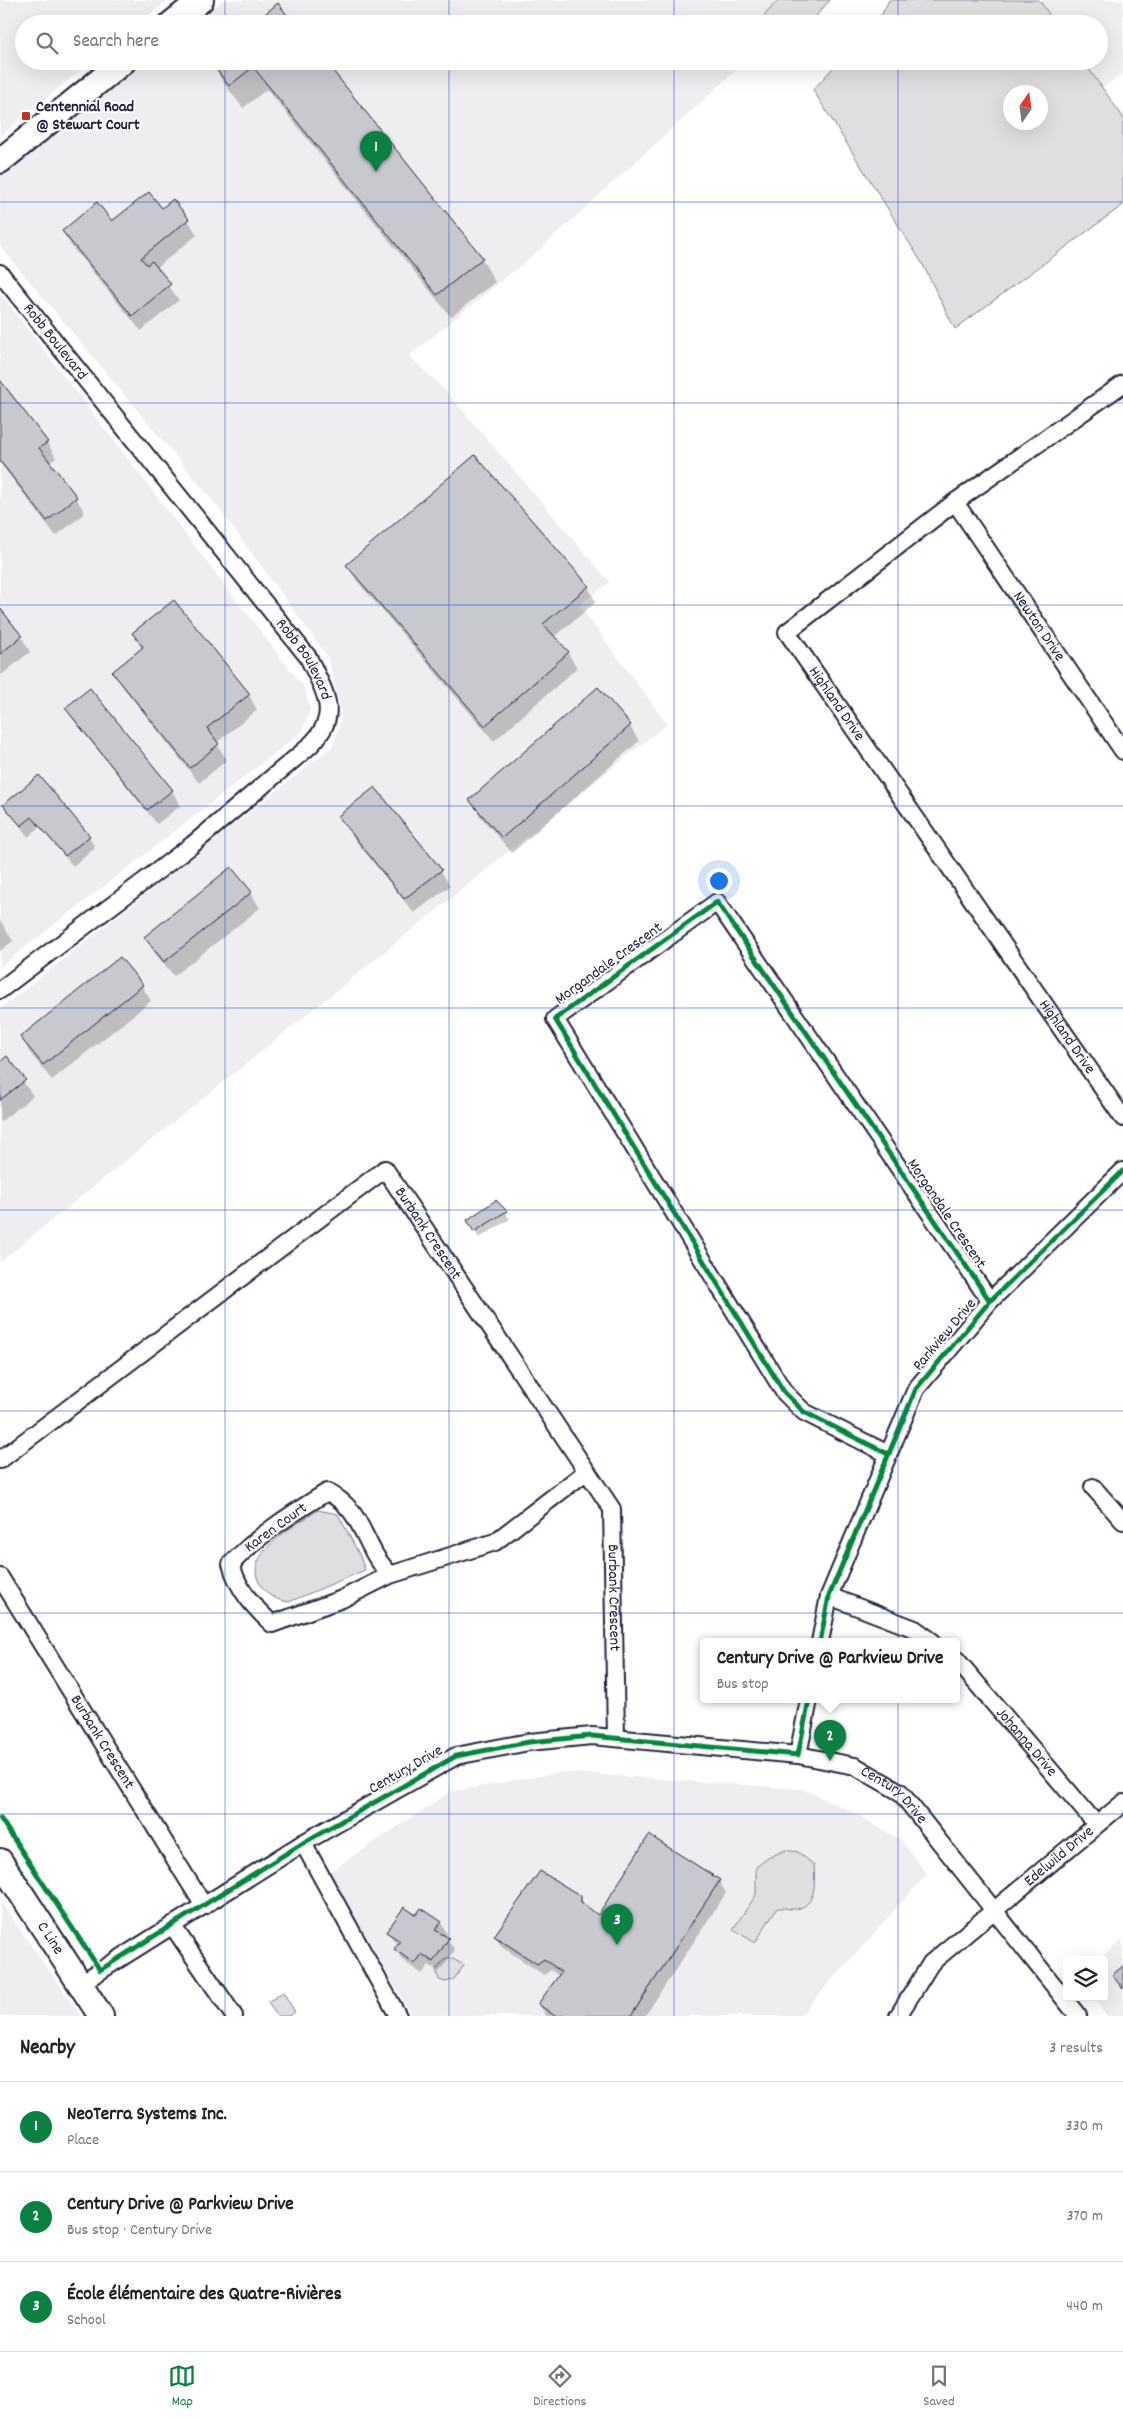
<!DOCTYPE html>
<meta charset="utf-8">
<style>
body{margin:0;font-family:Dekko,sans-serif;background:#f2f2f2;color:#222}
.controls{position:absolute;right:15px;bottom:15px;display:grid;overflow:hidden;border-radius:5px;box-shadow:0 5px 20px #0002}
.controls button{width:45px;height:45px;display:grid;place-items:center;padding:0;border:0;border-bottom:1px solid #e0e0e0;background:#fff;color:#222;font:25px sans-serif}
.compass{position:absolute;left:1003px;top:85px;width:45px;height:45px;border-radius:50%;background:#fff;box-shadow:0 5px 20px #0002;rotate:13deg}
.you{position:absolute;left:718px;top:880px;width:18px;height:18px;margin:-12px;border:4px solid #fff;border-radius:50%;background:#1a73e8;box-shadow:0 0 0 8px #1a73e833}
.badge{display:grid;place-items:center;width:32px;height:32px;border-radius:50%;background:#0b8043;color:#fff;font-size:16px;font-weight:700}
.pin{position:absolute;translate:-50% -41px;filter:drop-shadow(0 1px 2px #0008)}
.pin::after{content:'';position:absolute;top:26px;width:18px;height:15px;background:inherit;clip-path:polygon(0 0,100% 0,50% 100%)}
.popup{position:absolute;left:700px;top:1638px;width:260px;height:65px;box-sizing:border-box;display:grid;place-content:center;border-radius:5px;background:#fff;filter:drop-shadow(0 1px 4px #0005);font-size:16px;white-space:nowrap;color:#767676}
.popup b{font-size:19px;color:#222}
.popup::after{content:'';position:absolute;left:50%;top:100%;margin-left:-10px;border:10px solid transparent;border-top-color:#fff}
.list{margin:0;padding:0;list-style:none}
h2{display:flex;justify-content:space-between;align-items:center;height:65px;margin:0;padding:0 20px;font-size:21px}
h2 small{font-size:16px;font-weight:400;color:#767676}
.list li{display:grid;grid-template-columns:32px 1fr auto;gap:15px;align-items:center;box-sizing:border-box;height:90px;padding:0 20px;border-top:1px solid #e0e0e0}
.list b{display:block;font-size:19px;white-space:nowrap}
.list p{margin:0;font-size:16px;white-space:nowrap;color:#767676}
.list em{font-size:16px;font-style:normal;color:#767676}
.icon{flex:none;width:28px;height:28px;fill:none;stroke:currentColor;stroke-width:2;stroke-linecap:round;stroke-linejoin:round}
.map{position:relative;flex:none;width:1123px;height:2016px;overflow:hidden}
.search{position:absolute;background:#fff;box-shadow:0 5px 20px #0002;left:15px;right:15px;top:15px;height:55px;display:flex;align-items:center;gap:12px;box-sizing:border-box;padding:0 18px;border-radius:28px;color:#767676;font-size:19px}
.sheet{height:335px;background:#fff}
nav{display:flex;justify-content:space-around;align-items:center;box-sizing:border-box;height:70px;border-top:1px solid #e0e0e0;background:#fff;font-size:14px;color:#767676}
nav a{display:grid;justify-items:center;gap:2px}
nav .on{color:#0b8043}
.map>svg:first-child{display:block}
</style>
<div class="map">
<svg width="1123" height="2016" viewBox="0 0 1123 2016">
<rect width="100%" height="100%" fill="#fff"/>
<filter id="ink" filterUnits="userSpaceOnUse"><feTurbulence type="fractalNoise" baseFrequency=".02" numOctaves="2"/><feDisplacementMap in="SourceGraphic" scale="10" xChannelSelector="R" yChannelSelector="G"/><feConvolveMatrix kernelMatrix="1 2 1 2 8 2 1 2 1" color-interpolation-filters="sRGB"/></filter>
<g filter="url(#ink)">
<path fill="#eeeef1" d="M0,0H168L139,24H24V61H92L0,136Z
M223,0H809L784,24H192Z
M1039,0H1123V74L1102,88L1083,61H1099V24H1056Z
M143,61H746L537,252L409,356L447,392L610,582L579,605L667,724L0,1262V1009L332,747L342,717L328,657L214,502L0,246V171Z
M0,293L305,689L310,710L302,732L0,967Z
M562,1772L802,1789L849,1810L901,1840L927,1874L800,2016H412L329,1872L450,1792Z
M0,1901L81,2016H0Z
M1123,1939V2016H1107L1093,1997H1104V1960H1098Z"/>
<path fill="#dfdfe2" stroke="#80808e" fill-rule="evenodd" d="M778,0H830L809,24H761L759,22Z
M889,0H1039L1056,24H873L882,14Z
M839,61H1083L1123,117V205L955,329L922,263L813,90ZM1010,92H1040V122H1010Z
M318,1510L338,1514L359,1554L365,1570L289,1602C277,1600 267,1596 260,1584C241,1553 297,1525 318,1510Z
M785,1850L798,1852L814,1865C815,1880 817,1906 796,1909C789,1910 783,1906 776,1909L755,1943L733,1929L756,1895V1867L768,1858Z
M449,1957L464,1965L454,1979L446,1982L439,1980L436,1970L443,1961Z
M283,1992L295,2012L289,2016H277L268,2002Z"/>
<path fill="#0003" d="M211,61H323L482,259L495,282L451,317L267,89L243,108L223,82Z
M188,220L197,235L156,268L179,300L141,331L72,247L63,232L112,223Z
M0,382L47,442L56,458L49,463L76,498L85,513L56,536L0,463Z
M348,566L588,587L596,602L554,637L568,653L577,668L494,741L357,581Z
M0,610L21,636L30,652L0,676Z
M133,634L249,695L257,710L216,743L227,760L199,783L123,687L114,672L142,649Z
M598,689L630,726L639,741L512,853L480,816L471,801Z
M67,708L172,790L180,806L157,824L76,723Z
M375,789L441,871L450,886L414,913L348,831L339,816Z
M5,805L89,836L95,848L73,866L40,827L28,837Z
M231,869L251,893L260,908L174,976L154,952L145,937Z
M0,920L13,941L0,951Z
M142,986L151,1001L52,1080L30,1053L21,1037Z
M7,1058L33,1096L0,1122V1064Z
M496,1201L510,1219L479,1238L468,1220Z
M719,1881L726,1893L645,2016H546L539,2004L559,1976L551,1970L544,1975L502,1947L495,1936L580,1897L586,1907L599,1917Z
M416,1917L441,1923L447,1934L445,1937L455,1950L439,1972L429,1965L422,1974L402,1960L396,1949L398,1946L388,1932Z"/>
<path fill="#c8c8cf" stroke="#22223b" d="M278,3L294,24H253Z
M210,61H325L483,258L437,295L253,67L229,86Z
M149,192L162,208L173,199L189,219L141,258L147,265L152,261L171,284L132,316L62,231L97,202L112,221Z
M0,380L48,442L39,448L77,497L47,521L0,461Z
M475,455L589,586L543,624L569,652L485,726L346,565Z
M174,600L250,694L207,728L219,744L190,768L112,672L143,647L132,633Z
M0,608L22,636L0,654Z
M598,687L631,725L502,838L469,800Z
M90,688L173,790L147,810L65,708Z
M39,775L90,836L65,856L32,817L21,826L3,805Z
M375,787L442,870L404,899L338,816Z
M231,867L252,892L164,962L144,937Z
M120,957L143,985L43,1065L20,1037Z
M7,1056L26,1080L0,1100V1062Z
M496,1200L507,1211L474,1232L467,1220Z
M649,1835L720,1880L631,2016H555L538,2004L561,1972L544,1959L537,1964L494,1936L540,1871L581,1896V1902L598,1915Z
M404,1907L416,1915L421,1908L442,1922L435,1930L449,1938L433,1962L422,1954L415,1964L394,1949L400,1941L386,1932Z
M1123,1966V1989L1112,1975Z"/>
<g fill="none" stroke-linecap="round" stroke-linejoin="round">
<g stroke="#22223b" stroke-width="20">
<g id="street">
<path id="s1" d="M0,273L308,657C326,695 343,717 305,750L192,845L0,990"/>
<path id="s2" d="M1123,384L955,502L787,632L1123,1118"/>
<path id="s3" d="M955,502L1123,751"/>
<path d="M888,1454L804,1412L784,1392L555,1019L717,902L990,1301"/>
<path id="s4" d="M0,1460L385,1169L612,1509L616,1738"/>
<path d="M1093,1487L1123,1521"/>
<path d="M390,1575C384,1567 376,1559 372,1549C359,1525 354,1505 327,1492C293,1513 258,1535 231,1564C238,1590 253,1606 272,1624L342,1599L390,1575L495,1542L587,1471"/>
<path id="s5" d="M0,1577L204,1906"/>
<path d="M829,1596L915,1629L933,1642"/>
<path d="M820,1642L829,1596L916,1389L990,1301L1123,1171"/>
<path id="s6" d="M956,1659L1096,1824"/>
<path d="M798,1755L809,1700"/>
<path d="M303,1843L398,2016"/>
<path d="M172,1925L234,2016"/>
<path id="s7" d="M81,1983L303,1843L456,1756L529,1742L592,1736L798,1755L855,1766L900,1792L1078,2016"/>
<path id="s8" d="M898,2016L931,1963L1123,1803"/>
</g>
</g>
<g stroke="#22223b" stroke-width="28">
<g id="secondary">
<path d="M171,24L201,0"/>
<path d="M0,161L124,61"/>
<path id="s9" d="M0,1861L101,2016"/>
</g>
</g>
<use href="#street" stroke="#fff" stroke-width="16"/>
<use href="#secondary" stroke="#fff" stroke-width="24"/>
<g stroke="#fff" stroke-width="8">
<path id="cycleway" d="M888,1454L804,1412L784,1392L555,1019L717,902L990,1301
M820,1642L829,1596L916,1389L990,1301L1123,1171
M0,1818L100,1970L303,1843L456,1756L529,1742L592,1736L798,1755L809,1700"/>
</g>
<use href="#cycleway" stroke="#00873e" stroke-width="5"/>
</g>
</g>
<path fill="none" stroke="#1d4ed8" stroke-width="1" stroke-opacity="0.55" d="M225,0V24M449,0V24M674,0V24M898,0V24M225,61V2016M449,61V2016M674,61V2016M898,61V2016M0,202H1123M0,403H1123M0,605H1123M0,806H1123M0,1008H1123M0,1210H1123M0,1411H1123M0,1613H1123M0,1814H1123"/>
<rect fill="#c8321e" stroke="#fff" stroke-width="2" x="21" y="111" width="10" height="10" rx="2.5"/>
<g text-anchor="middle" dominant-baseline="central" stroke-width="4" stroke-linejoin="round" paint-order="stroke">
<g font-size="16" font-weight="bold" fill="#22223b" stroke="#fff" text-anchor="start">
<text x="36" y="107">Centennial Road<tspan x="36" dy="18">@ Stewart Court</tspan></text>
</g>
<g font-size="16" fill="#22223b" stroke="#fff">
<text stroke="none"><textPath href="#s1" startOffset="88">Robb Boulevard</textPath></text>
<text stroke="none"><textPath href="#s3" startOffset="150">Newton Drive</textPath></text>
<text stroke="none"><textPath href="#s1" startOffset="492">Robb Boulevard</textPath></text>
<text stroke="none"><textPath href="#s2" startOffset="505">Highland Drive</textPath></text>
<text transform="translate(609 964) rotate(-36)">Morgandale Crescent</text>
<text stroke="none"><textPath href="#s2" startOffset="910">Highland Drive</textPath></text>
<text transform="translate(946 1214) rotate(56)">Morgandale Crescent</text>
<text stroke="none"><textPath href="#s4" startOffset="560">Burbank Crescent</textPath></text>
<text transform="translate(945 1335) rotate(-50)">Parkview Drive</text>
<text transform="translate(276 1528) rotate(-36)">Karen Court</text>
<text stroke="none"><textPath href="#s4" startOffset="980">Burbank Crescent</textPath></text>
<text stroke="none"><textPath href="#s5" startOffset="194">Burbank Crescent</textPath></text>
<text stroke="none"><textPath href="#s6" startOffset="109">Johanna Drive</textPath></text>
<text transform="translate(406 1770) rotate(-30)">Century Drive</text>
<text stroke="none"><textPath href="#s7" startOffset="890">Century Drive</textPath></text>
<text stroke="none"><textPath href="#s8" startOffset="229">Edelwild Drive</textPath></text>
<text stroke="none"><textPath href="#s9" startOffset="92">C Line</textPath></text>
</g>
</g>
</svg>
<div class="controls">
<button><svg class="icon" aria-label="layers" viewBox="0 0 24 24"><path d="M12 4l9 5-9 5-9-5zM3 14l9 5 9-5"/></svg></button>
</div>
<svg class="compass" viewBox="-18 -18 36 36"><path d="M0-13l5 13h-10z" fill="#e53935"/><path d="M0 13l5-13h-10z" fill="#767676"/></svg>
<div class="you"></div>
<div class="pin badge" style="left:376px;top:172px">1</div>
<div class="pin badge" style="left:830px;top:1761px">2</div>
<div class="popup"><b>Century Drive @ Parkview Drive</b>Bus stop</div>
<div class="pin badge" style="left:617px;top:1945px">3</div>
<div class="search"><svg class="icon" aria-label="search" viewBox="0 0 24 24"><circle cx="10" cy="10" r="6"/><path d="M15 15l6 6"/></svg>Search here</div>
</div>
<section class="sheet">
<h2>Nearby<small>3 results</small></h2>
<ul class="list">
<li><span class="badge">1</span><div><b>NeoTerra Systems Inc.</b><p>Place</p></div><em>330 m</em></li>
<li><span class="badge">2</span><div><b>Century Drive @ Parkview Drive</b><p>Bus stop · Century Drive</p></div><em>370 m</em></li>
<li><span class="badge">3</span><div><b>École élémentaire des Quatre-Rivières</b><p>School</p></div><em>440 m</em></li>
</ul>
</section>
<nav>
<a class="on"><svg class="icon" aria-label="map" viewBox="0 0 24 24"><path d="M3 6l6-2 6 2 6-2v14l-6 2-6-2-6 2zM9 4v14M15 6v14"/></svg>Map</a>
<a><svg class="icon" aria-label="directions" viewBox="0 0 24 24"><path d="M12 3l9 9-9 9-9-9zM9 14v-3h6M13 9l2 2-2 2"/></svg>Directions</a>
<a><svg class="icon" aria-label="saved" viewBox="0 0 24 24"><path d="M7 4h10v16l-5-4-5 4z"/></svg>Saved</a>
</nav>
